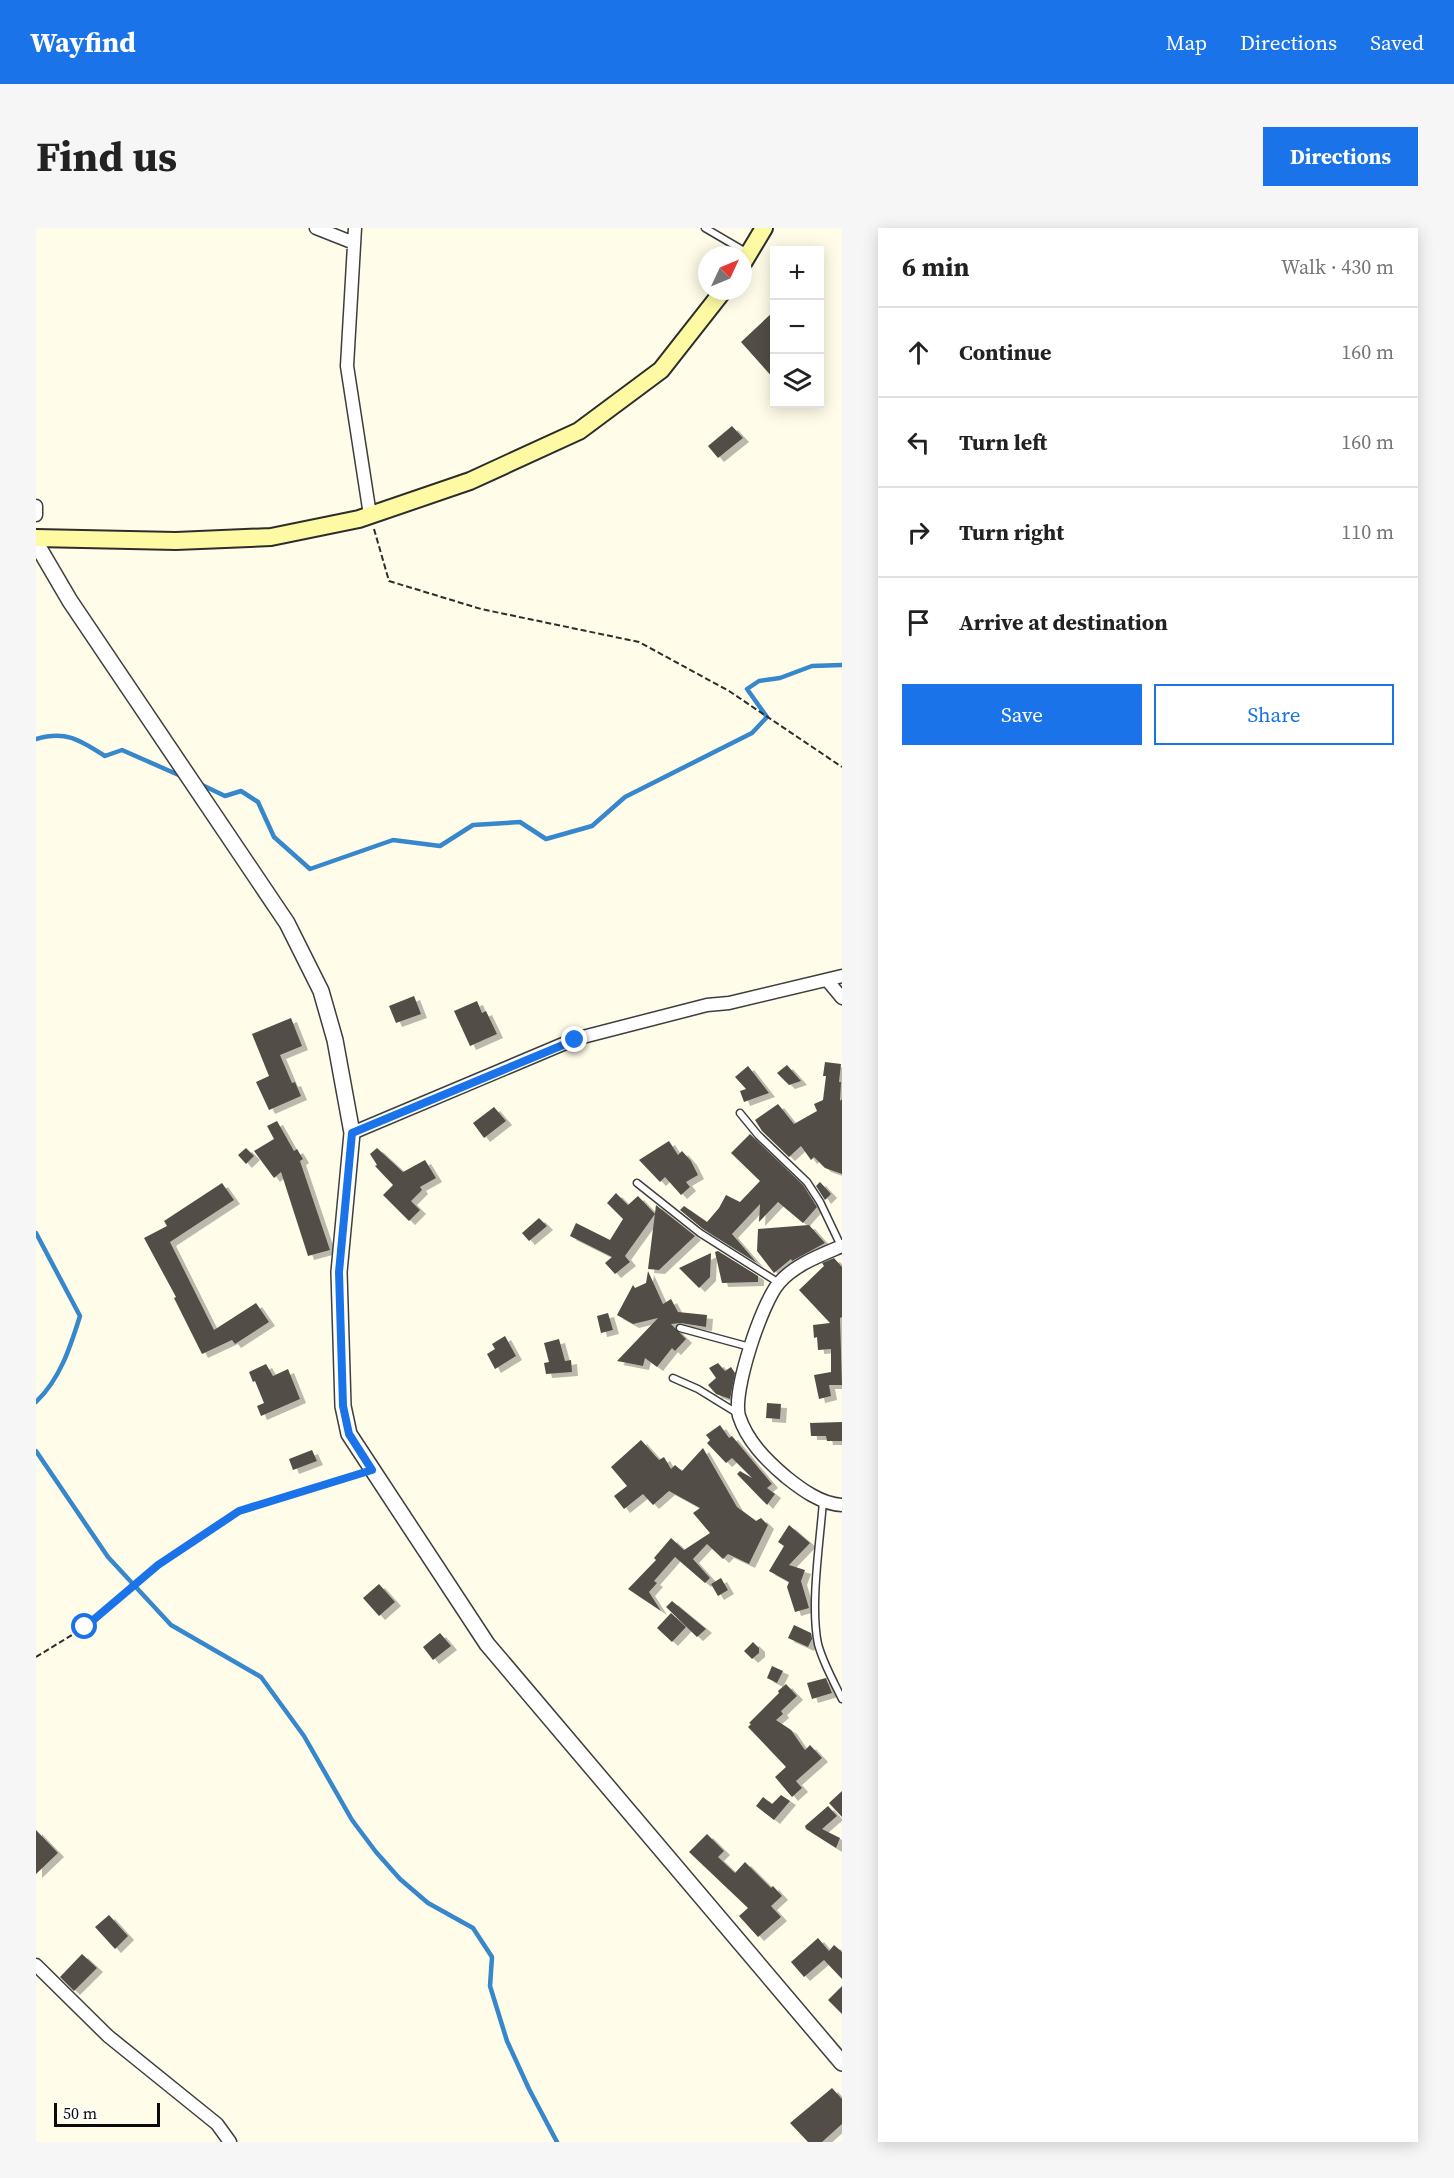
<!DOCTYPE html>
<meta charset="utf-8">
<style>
body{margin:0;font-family:"Source Serif 4",serif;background:#f6f6f6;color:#222}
.controls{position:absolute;right:18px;top:18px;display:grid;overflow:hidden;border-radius:0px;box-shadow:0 3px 15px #0003}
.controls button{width:54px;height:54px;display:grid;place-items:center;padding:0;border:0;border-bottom:2px solid #e0e0e0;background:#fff;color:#222;font:30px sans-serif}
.compass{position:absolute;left:662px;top:18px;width:54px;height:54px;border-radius:50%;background:#fff;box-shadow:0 3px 15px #0003;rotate:46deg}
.scale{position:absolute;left:18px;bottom:15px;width:106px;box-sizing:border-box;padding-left:6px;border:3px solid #0b0b0b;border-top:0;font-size:16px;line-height:21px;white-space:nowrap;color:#0b0b0b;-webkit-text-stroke:4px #fff;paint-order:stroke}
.stop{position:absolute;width:18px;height:18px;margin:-14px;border:4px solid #1a73e8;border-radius:50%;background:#fff}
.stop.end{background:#1a73e8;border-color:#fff;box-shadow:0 2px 6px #0008}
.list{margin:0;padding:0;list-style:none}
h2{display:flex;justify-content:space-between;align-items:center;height:78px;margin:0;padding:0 24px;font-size:26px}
h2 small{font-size:20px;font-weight:400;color:#767676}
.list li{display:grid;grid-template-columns:39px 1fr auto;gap:18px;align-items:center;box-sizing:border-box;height:90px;padding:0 24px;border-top:2px solid #e0e0e0}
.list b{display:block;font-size:22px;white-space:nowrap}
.list em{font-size:20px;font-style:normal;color:#767676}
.actions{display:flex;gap:12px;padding:18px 24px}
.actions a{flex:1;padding:14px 0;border:2px solid #1a73e8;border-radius:0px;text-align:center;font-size:21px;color:#1a73e8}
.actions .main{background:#1a73e8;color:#fff}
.icon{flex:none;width:33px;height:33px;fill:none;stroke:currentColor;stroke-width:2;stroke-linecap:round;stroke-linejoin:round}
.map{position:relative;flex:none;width:806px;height:1914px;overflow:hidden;border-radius:0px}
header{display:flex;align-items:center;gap:36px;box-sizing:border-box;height:84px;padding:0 30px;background:#1a73e8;color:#fff}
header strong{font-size:28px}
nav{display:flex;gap:33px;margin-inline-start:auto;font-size:21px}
.intro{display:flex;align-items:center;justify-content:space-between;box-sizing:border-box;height:144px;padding:0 36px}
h1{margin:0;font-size:42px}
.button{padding:15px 27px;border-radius:0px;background:#1a73e8;color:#fff;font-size:21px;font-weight:700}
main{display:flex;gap:36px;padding:0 36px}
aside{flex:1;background:#fff;border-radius:0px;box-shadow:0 3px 15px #0003}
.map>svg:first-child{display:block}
</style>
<header>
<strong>Wayfind</strong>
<nav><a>Map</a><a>Directions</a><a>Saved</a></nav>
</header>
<div class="intro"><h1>Find us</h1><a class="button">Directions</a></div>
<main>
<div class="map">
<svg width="806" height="1914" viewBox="0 0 806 1914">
<defs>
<filter id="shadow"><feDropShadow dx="6" dy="4" stdDeviation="0" flood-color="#0004"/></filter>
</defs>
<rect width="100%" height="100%" fill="#fffce9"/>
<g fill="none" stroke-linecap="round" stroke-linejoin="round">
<path stroke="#3687cc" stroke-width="4.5" d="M0,511C30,502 44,512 69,528L86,522L145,548
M164,556L189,568L205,563L222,574L238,609L274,641L357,612L404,618L437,597L484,594L510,611L556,598L589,569L716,505L731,489L711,461L723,453L744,450L776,438L806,437
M0,1005L44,1088C34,1120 24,1151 0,1174
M0,1223L72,1329L135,1397L225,1449L268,1508L316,1592L340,1624L364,1651L392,1675L437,1700L456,1729L454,1758L471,1813L493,1861L521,1914"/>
</g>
<path fill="#534d47" filter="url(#shadow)" d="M738,83V151L705,114Z
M696,198L707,210L682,230L672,218Z
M378,768L385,786L360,795L353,778Z
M441,773L446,785L450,783L461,806L434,818L418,783Z
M255,790L266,818L244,827L256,855L259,854L265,868L233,882L220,854L233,848L216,806Z
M789,834L805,836L803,854H805L804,873L806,871V946L789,940L778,929L775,932L765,918L753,929L726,903L719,892L742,876L758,896L781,883L778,876L787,872L790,848H787Z
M751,837L765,853L753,857L741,845Z
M712,838L733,865L708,874L704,863L710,861L699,849Z
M458,879L470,893L448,910L437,895Z
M241,893L258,923L261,921L267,931L264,933L294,1022L272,1028L245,944L238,950L218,923L238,911L231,898Z
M714,906L767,957L781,979L767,995L742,974L723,994L724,976L696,1006L721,1035L667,1001L644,982L648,978L671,994L683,980L690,967L704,974L724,953L695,925Z
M633,913L642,927L646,923L655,933L662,947L650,954L654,959L645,967L629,949L624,954L603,932Z
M210,920L218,928L210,936L202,927Z
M341,920L367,944L389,932L400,950L384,959L386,962L375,973L384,982L373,993L347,967L357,957L339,938L341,937L334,926Z
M784,954L795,966L789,972L780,958Z
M186,955L198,972L134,1014L178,1102L220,1075L233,1094L199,1116L196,1112L166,1126L138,1070L140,1069L108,1010L131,998L128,993Z
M580,965L592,977L602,968L619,986L589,1028L594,1034L579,1046L569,1035L576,1029L534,1008L540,995L574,1012L587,991L571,975Z
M620,977L659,1008L623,1042L612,1041Z
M503,990L511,998L493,1013L486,1005Z
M773,997L789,1015L756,1033L755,1031L738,1045L721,1023L722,1001Z
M682,1023L722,1048V1054L686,1055L679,1024Z
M675,1025L674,1049L663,1060L643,1040Z
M798,1030L806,1039V1089L804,1090L806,1157H793L795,1168L783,1171L778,1147L795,1144V1121L782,1122L781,1109L778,1110L777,1097L794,1095L763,1062L788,1038L786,1035Z
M612,1043L627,1076L635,1071L642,1084L671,1087L670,1099L645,1095L635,1096L650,1111L639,1123L636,1120L621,1139L609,1130L607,1138L581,1133L622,1090L597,1096L581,1087L597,1057L599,1060L610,1055Z
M572,1085L577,1102L565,1105L561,1088Z
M469,1108L480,1128L459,1141L451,1126L459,1121L456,1116Z
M523,1111L529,1133L535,1132L536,1144L510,1146L508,1135L513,1134L508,1115Z
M682,1135L689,1143L695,1139L699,1145L694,1171L680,1166L672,1157L680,1150L673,1140Z
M230,1136L237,1148L252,1141L264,1171L225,1188L221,1178L228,1175L219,1153L217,1154L213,1144Z
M731,1175L745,1176L744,1191L730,1190Z
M806,1194V1213H791L790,1208H775L774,1195Z
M684,1197L693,1210L696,1208L736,1256L731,1260L739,1266L731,1277L701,1246L704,1243L716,1250L696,1230L690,1235L671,1215L674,1212L670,1207Z
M605,1212L623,1232L628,1229L635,1241L639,1237L646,1243L667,1220L701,1279L720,1293L725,1290L732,1297L713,1336L692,1326L687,1331L671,1316L657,1331L674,1350L669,1355L639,1329L618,1353L621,1355L613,1364L625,1383L592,1361L620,1332L618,1330L635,1310L648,1322L674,1305L657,1285L664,1280L633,1263L617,1277L607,1266L588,1281L578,1268L591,1258L575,1239Z
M276,1222L281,1233L257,1242L253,1231Z
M753,1297L774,1315L753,1337L769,1342L765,1353L773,1380L759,1384L751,1359L753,1354L733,1343L748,1318L742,1314Z
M685,1350L692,1362L682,1368L675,1356Z
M343,1356L359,1374L343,1388L327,1370Z
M636,1373L670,1401L661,1409L630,1379Z
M635,1385L650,1399L636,1414L621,1400Z
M758,1397L775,1405L776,1411L772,1419L752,1410Z
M404,1405L415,1418L397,1432L387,1419Z
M717,1414L723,1420V1425L716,1431L708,1423Z
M736,1438L747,1443L741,1455L731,1450Z
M790,1450L796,1465L776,1471L771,1455Z
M750,1456L761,1468L745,1483L747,1486L740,1492L755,1502L769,1522L774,1517L786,1530L760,1553L766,1560L756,1569L739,1549L750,1539L712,1499L715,1496L713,1495L743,1465L742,1463Z
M806,1563V1589L793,1575Z
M745,1567L754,1573L738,1592L720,1578L727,1569L736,1576Z
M792,1578L801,1588L786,1601L804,1610L800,1620L770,1601L769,1598Z
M0,1602L22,1625L0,1646Z
M671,1606L688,1623L682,1629L699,1645L709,1634L735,1660L737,1658L746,1668L735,1678L745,1689L722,1709L703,1688L712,1680L653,1624Z
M73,1687L92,1708L79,1721L59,1699Z
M782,1710L793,1723L798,1717L806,1724V1751L788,1732L768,1749L755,1734Z
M46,1726L61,1740L38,1763L24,1749Z
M806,1758V1786L792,1772Z
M796,1860L806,1871V1896L786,1914H772L754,1895Z"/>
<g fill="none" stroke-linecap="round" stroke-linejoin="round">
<g stroke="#3e3e3e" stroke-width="9">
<path id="service" d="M669,0L710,24
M704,885L722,907L771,954L784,974L805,1018
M601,955L664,1005L743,1055
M644,1100L714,1119
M637,1150L662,1161L701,1185
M787,1273C784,1314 774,1377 782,1416C787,1435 798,1454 806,1471"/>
</g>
<g stroke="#3e3e3e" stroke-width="15">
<path id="minor" d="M280,0L318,15
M319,0L311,138L334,287
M0,278V287
M791,752L806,770
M316,905L539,811L671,777L693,775L806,748
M806,1018C785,1027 758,1037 743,1055C726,1074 696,1164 703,1188C711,1213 730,1232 750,1249C765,1261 785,1276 806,1277
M0,1737L72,1808L181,1896L194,1914"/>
</g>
<g stroke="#3e3e3e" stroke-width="18">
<path id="tertiary" d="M0,315L34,373L251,695L285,763L299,812L316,905L303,1044L307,1178L313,1206L451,1416L806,1835"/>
</g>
<g stroke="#2d2d2d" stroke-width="20">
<path id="secondary" d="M707,35L728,0
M0,310L140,313L235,309L323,291L434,253L543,203L625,142L687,63"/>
</g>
<path stroke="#2d2d2d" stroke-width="2" stroke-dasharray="6 3" stroke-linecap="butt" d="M338,301L353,353L445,381L603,414L693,463L806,539
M0,1429L49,1399L122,1337L203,1283L321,1246"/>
<use href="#service" stroke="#fff" stroke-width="6"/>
<use href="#minor" stroke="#fff" stroke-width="12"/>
<use href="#tertiary" stroke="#fff" stroke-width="15"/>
<use href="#secondary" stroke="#fefaa4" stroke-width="16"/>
</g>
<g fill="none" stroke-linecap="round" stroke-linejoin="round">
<path stroke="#1a73e8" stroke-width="8" d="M49,1399L122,1337L203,1283L336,1242L313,1206L307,1178L303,1044L316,905L539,812"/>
</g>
</svg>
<div class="controls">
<button>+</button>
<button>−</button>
<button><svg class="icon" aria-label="layers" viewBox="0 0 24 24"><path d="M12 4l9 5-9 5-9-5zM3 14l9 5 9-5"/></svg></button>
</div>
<svg class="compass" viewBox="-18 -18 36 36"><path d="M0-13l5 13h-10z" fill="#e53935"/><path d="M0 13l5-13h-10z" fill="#767676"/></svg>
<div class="scale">50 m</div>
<div class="stop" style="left:49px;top:1399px"></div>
<div class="stop end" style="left:539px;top:812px"></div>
</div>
<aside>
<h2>6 min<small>Walk · 430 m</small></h2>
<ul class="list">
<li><svg class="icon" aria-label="ahead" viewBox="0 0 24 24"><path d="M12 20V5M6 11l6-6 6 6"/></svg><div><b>Continue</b></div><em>160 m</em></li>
<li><svg class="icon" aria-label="left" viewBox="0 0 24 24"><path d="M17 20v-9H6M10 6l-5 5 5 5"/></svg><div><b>Turn left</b></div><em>160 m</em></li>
<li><svg class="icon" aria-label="right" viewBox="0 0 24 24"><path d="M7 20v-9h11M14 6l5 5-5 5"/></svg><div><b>Turn right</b></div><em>110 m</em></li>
<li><svg class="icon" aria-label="arrive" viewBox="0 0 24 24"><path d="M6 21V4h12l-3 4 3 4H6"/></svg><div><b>Arrive at destination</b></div></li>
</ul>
<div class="actions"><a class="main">Save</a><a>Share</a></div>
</aside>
</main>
